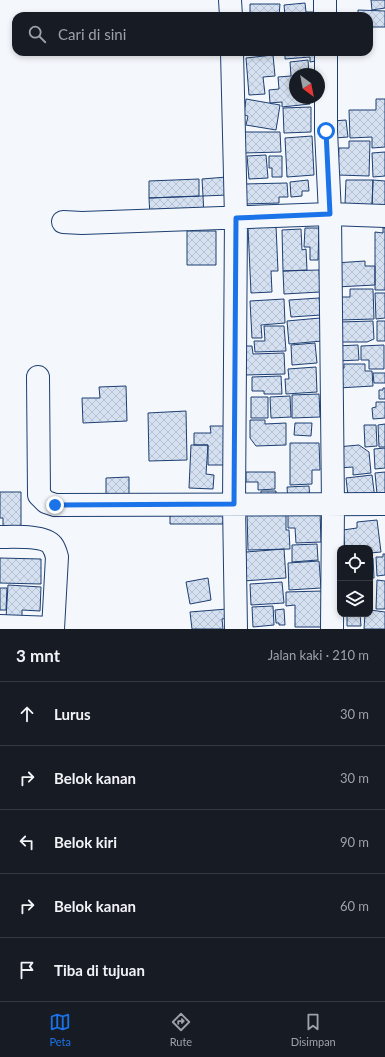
<!DOCTYPE html>
<html lang="id">
<meta charset="utf-8">
<style>
body{margin:0;font-family:Lato,sans-serif;background:#242831;color:#f1f3f6}
.controls{position:absolute;right:12px;bottom:12px;display:grid;overflow:hidden;border-radius:8px;box-shadow:0 2px 6px #0003}
.controls button{width:36px;height:36px;display:grid;place-items:center;padding:0;border:0;border-bottom:1px solid #363941;background:#171b24;color:#f1f3f6;font:20px sans-serif}
.compass{position:absolute;left:289px;top:68px;width:36px;height:36px;border-radius:50%;background:#171b24;box-shadow:0 2px 6px #0003;rotate:148deg}
.stop{position:absolute;width:12px;height:12px;margin:-9px;border:3px solid #1a73e8;border-radius:50%;background:#fff}
.stop.end{background:#1a73e8;border-color:#fff;box-shadow:0 1px 4px #0008}
.list{margin:0;padding:0;list-style:none}
h2{display:flex;justify-content:space-between;align-items:center;height:52px;margin:0;padding:0 16px;font-size:17px}
h2 small{font-size:13px;font-weight:400;color:#9ea1a6}
.list li{display:grid;grid-template-columns:26px 1fr auto;gap:12px;align-items:center;box-sizing:border-box;height:64px;padding:0 16px;border-top:1px solid #363941}
.list b{display:block;font-size:15px;white-space:nowrap}
.list em{font-size:13px;font-style:normal;color:#9ea1a6}
.icon{flex:none;width:22px;height:22px;fill:none;stroke:currentColor;stroke-width:2;stroke-linecap:round;stroke-linejoin:round}
.map{position:relative;flex:none;width:385px;height:629px;overflow:hidden}
.search{position:absolute;background:#171b24;box-shadow:0 2px 6px #0003;left:12px;right:12px;top:12px;height:44px;display:flex;align-items:center;gap:10px;box-sizing:border-box;padding:0 14px;border-radius:12px;color:#9ea1a6;font-size:15px}
.sheet{height:372px;background:#171b24}
nav{display:flex;justify-content:space-around;align-items:center;box-sizing:border-box;height:56px;border-top:1px solid #363941;background:#171b24;font-size:11px;color:#9ea1a6}
nav a{display:grid;justify-items:center;gap:2px}
nav .on{color:#1a73e8}
.map>svg:first-child{display:block}
</style>
<div class="map">
<svg width="385" height="629" viewBox="0 0 385 629">
<defs>
<pattern id="building-cross-hatch" width="8" height="8" patternUnits="userSpaceOnUse"><rect width="8" height="8" fill="#d5e0f0"/><path d="M0 0l8 8M0 8l8-8" fill="none" stroke="#b6c1d1"/></pattern>
</defs>
<rect width="100%" height="100%" fill="#f4f7fb"/>
<path fill="url(#building-cross-hatch)" stroke="#1d3f73" d="M371,0H385V8L372,10Z
M305,3L306,12H314V16H285L284,5Z
M250,4H280L279,16H250Z
M358,10L385,11V27H369V16H358Z
M316,52V61L310,62V57L285,59V55Z
M273,55L275,76L263,77L265,94L249,95L246,58Z
M308,60L309,74H295V98H315L310,99V104L282,107V102L270,103L269,90L279,89L278,77L291,76L290,62Z
M246,99L280,105L276,130L246,125L248,116L244,115Z
M376,99H385V147L372,148V137L350,138L349,110H376Z
M311,107V132L284,133L283,108Z
M346,120L348,137L335,138L333,121Z
M243,132H280L281,152L244,153Z
M312,136L314,175L287,177L285,138Z
M349,141H370L369,176L338,175L339,148H349Z
M385,152V176L373,177L372,153Z
M266,155L268,178L249,179L247,156Z
M269,156H282V177H272V168H269Z
M227,177L228,195L203,196L202,179Z
M199,179V196L149,198V181Z
M308,180L309,191H302V196L291,197L290,182Z
M346,180H373L372,205L345,204Z
M373,180L385,181V209H372Z
M287,183L288,197H279V203L245,204L244,184Z
M203,196L204,215L150,217L149,198Z
M276,226L278,271H271L272,292L251,293L248,227Z
M305,228H319L318,260H310V247H304Z
M383,228H385V290H375V232L383,233Z
M301,229L302,250L306,249L307,270L283,271L282,230Z
M187,231H216V265H187Z
M365,261V266H375V285L336,287L335,263Z
M319,270L320,292L284,294L283,271Z
M350,289H373L374,319L340,320V297H350Z
M375,293H385V318L376,319Z
M319,298L321,315L291,317L289,300Z
M284,299L285,323L261,325L262,338H252L250,301Z
M320,318L322,341L289,344L287,321Z
M373,321L374,339L367,342H340V322Z
M377,321H385V341H377Z
M264,326H284L286,351L255,352L254,341H265Z
M315,343L317,363L292,365L291,345Z
M358,345L359,360L337,361L336,346Z
M384,345V369H369V360H361V346Z
M244,346H252L253,354L284,353L285,374L245,375Z
M344,364H365V371H372L373,386L338,388V369L344,368Z
M316,367L317,392L286,394L285,379H289L288,369Z
M373,373H385V383H374Z
M281,376L282,394H264V391H252V377Z
M126,386L127,421L83,423L82,398H100L99,387Z
M383,388H385V399H379V390H383Z
M319,394L320,417L292,418V395Z
M290,396L291,417L271,418L270,397Z
M251,397H268V418H251Z
M376,402H385V418L373,419L372,408L376,407Z
M186,411L187,460L149,461L148,413Z
M250,420H265V424L286,423V445L256,446L250,438Z
M295,423H312L311,436L294,435Z
M385,424V447H379L378,425Z
M364,425H376L377,446L365,447Z
M210,426H225L224,465H208V445H194V433H211Z
M290,443H319L320,470H312V484L290,485Z
M191,445H208L206,474L214,475L213,489L189,488Z
M359,445L369,452L371,473L353,475V467L338,468L337,447Z
M385,448V468L375,469L374,449Z
M246,472H275V489L258,490V482H246Z
M385,472V500L377,494L375,473Z
M372,475L375,499L348,496L346,478Z
M129,477V498L106,499V478Z
M309,486L310,500L288,501L287,487Z
M261,491H276V500H261Z
M0,492H21V529L3,530V518H0Z
M286,511V530H289L290,549L248,550L247,512Z
M320,511L321,542L296,543L295,528H288V512Z
M170,514H224L223,524H170Z
M377,520L381,552L370,553V548H345L343,530L357,528V522Z
M317,544L318,560L292,562V545Z
M241,549H246V552L284,549L286,578L243,581Z
M383,554H385V575L377,576L376,557H383Z
M0,558L41,559V584L0,583Z
M370,558H373L374,578H370Z
M319,561L321,588L289,590L288,563Z
M208,578L211,600L190,604L186,582Z
M377,580L385,581V609H376Z
M282,582L284,603L251,605L250,584Z
M8,585L41,587L40,611L22,610V619L6,618Z
M0,588H7L6,610H0Z
M322,591V627H295V605L286,606V592Z
M273,606L274,625L253,627L252,607Z
M227,609L228,618L222,619L223,629H192L190,612Z
M284,609L285,625H279V623H276L275,610Z
M370,610L385,612V629H364L365,614H370Z
M347,614H360L361,626H347Z"/>
<g fill="none" stroke-linecap="round" stroke-linejoin="round">
<g stroke="#1d3f73" stroke-width="24">
<path id="minor" d="M230,0L231,16
M325,0V16
M232,52L236,218L234,504L236,629
M326,52V131L330,214L333,505L332,629
M63,222L82,223L330,214L385,216
M38,377L39,495L46,502L55,505L385,504
M0,537C13,537 44,535 52,545C55,549 56,553 57,557L53,629
M0,626L53,628"/>
</g>
<use href="#minor" stroke="#f4f7fb" stroke-width="22"/>
</g>
<g fill="none" stroke-linecap="round" stroke-linejoin="round">
<path stroke="#1a73e8" stroke-width="5" d="M55,505L234,504L236,218L330,214L326,131"/>
</g>
</svg>
<div class="controls">
<button><svg class="icon" aria-label="locate" viewBox="0 0 24 24"><circle cx="12" cy="12" r="6"/><path d="M12 2v4M12 18v4M2 12h4M18 12h4"/></svg></button>
<button><svg class="icon" aria-label="layers" viewBox="0 0 24 24"><path d="M12 4l9 5-9 5-9-5zM3 14l9 5 9-5"/></svg></button>
</div>
<svg class="compass" viewBox="-18 -18 36 36"><path d="M0-13l5 13h-10z" fill="#e53935"/><path d="M0 13l5-13h-10z" fill="#9ea1a6"/></svg>
<div class="stop" style="left:326px;top:131px"></div>
<div class="stop end" style="left:55px;top:505px"></div>
<div class="search"><svg class="icon" aria-label="search" viewBox="0 0 24 24"><circle cx="10" cy="10" r="6"/><path d="M15 15l6 6"/></svg>Cari di sini</div>
</div>
<section class="sheet">
<h2>3 mnt<small>Jalan kaki · 210 m</small></h2>
<ul class="list">
<li><svg class="icon" aria-label="ahead" viewBox="0 0 24 24"><path d="M12 20V5M6 11l6-6 6 6"/></svg><div><b>Lurus</b></div><em>30 m</em></li>
<li><svg class="icon" aria-label="right" viewBox="0 0 24 24"><path d="M7 20v-9h11M14 6l5 5-5 5"/></svg><div><b>Belok kanan</b></div><em>30 m</em></li>
<li><svg class="icon" aria-label="left" viewBox="0 0 24 24"><path d="M17 20v-9H6M10 6l-5 5 5 5"/></svg><div><b>Belok kiri</b></div><em>90 m</em></li>
<li><svg class="icon" aria-label="right" viewBox="0 0 24 24"><path d="M7 20v-9h11M14 6l5 5-5 5"/></svg><div><b>Belok kanan</b></div><em>60 m</em></li>
<li><svg class="icon" aria-label="arrive" viewBox="0 0 24 24"><path d="M6 21V4h12l-3 4 3 4H6"/></svg><div><b>Tiba di tujuan</b></div></li>
</ul>
</section>
<nav>
<a class="on"><svg class="icon" aria-label="map" viewBox="0 0 24 24"><path d="M3 6l6-2 6 2 6-2v14l-6 2-6-2-6 2zM9 4v14M15 6v14"/></svg>Peta</a>
<a><svg class="icon" aria-label="directions" viewBox="0 0 24 24"><path d="M12 3l9 9-9 9-9-9zM9 14v-3h6M13 9l2 2-2 2"/></svg>Rute</a>
<a><svg class="icon" aria-label="saved" viewBox="0 0 24 24"><path d="M7 4h10v16l-5-4-5 4z"/></svg>Disimpan</a>
</nav>
